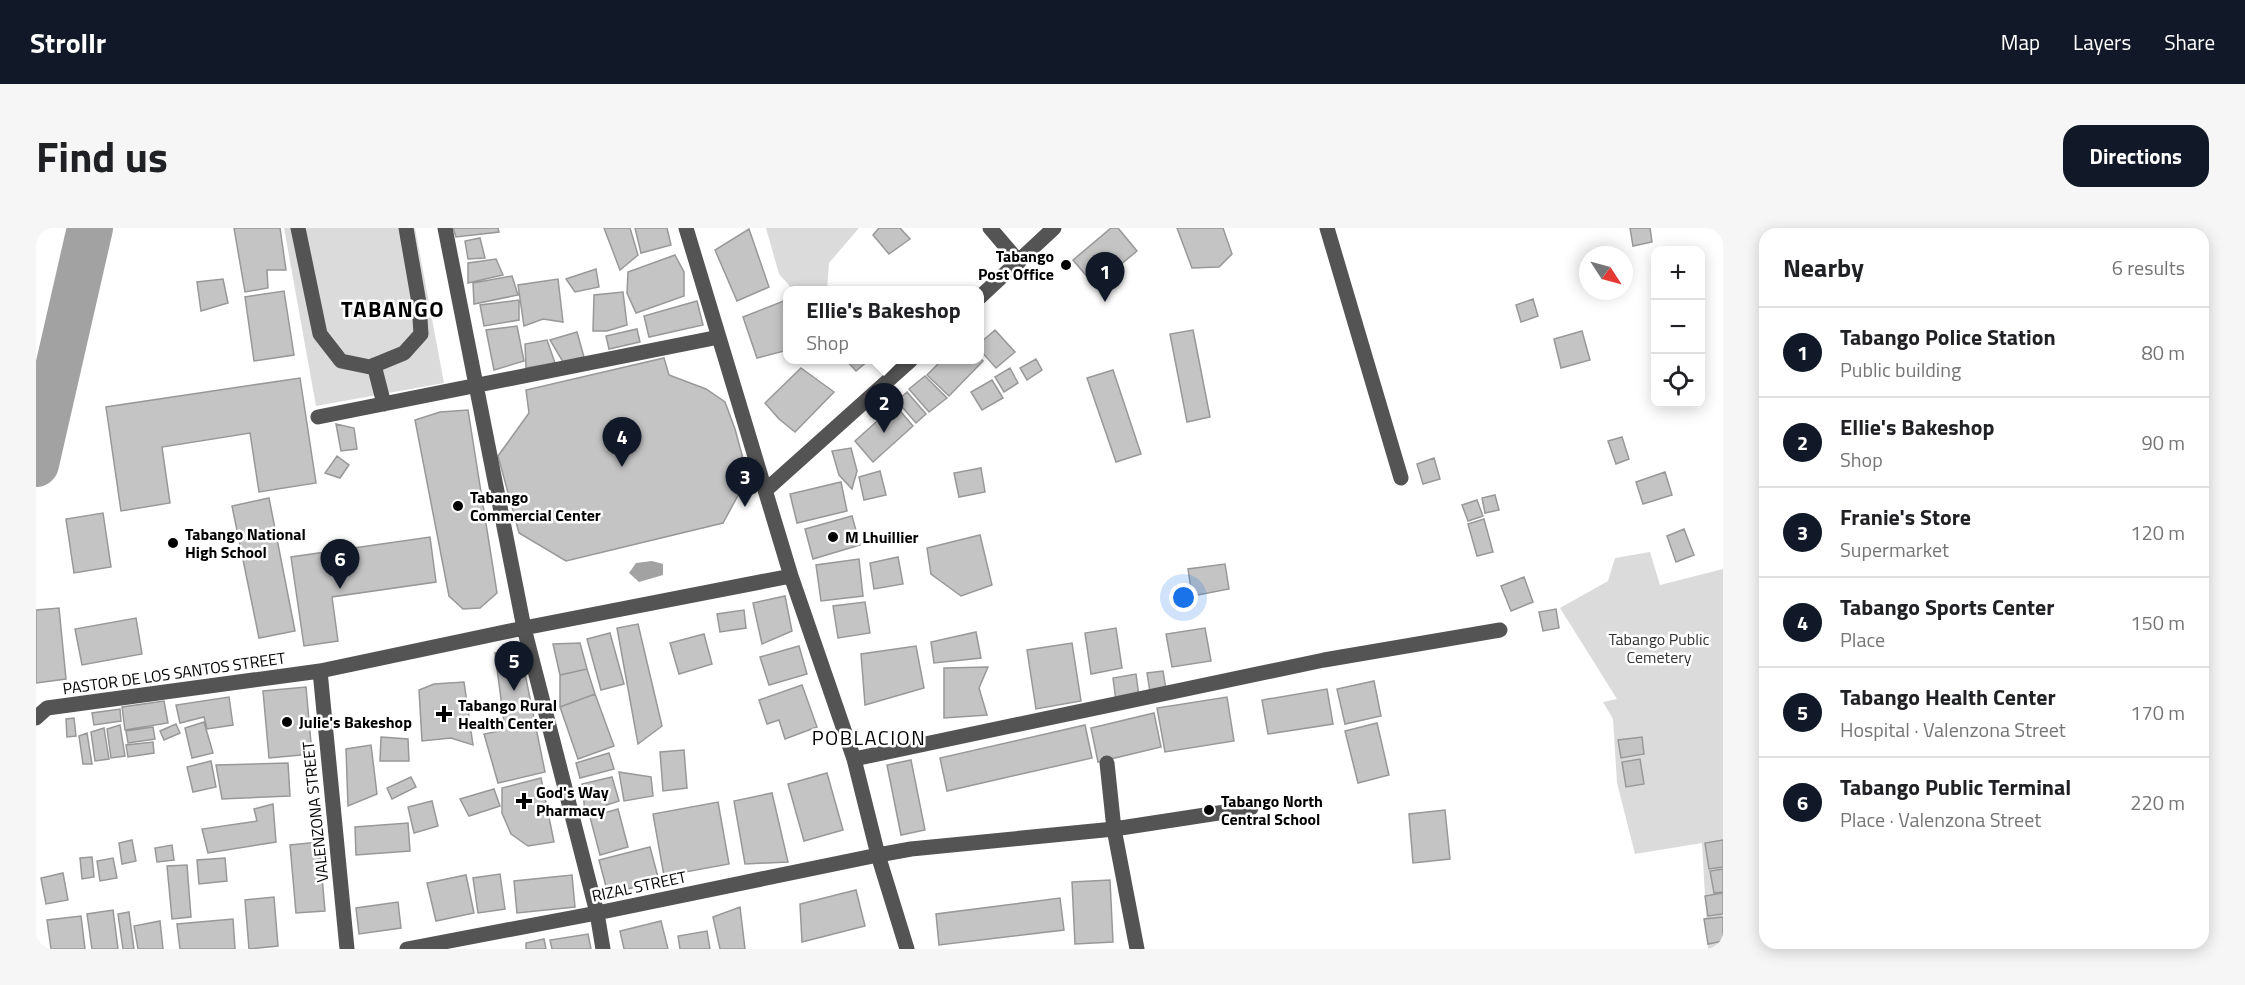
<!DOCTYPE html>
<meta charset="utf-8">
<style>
body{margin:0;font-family:"Titillium Web",sans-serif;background:#f6f6f6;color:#202124}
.controls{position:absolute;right:18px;top:18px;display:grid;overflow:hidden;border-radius:12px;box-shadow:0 3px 15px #0003}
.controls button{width:54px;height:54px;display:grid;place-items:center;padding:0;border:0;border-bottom:2px solid #e0e0e0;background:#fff;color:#202124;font:30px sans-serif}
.compass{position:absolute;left:1543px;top:18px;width:54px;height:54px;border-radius:50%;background:#fff;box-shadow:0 3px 15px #0003;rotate:126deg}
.you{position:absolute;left:1148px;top:370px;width:21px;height:21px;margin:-15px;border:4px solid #fff;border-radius:50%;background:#1a73e8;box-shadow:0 0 0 9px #1a73e833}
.badge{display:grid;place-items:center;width:39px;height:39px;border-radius:50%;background:#111827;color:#fff;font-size:20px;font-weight:700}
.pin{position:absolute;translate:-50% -50px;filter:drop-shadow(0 2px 3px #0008)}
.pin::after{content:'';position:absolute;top:32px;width:21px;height:18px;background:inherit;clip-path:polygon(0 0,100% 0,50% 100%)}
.popup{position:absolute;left:747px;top:58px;width:201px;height:78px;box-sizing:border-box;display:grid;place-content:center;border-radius:12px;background:#fff;filter:drop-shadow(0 2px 4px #0005);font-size:20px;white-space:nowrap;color:#757577}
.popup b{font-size:22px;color:#202124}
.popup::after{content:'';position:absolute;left:50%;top:100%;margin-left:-12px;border:12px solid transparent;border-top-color:#fff}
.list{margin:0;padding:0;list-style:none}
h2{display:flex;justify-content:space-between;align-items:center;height:78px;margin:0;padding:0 24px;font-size:26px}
h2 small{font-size:20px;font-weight:400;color:#757577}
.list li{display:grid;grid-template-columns:39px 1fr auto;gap:18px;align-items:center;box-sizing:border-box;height:90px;padding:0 24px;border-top:2px solid #e0e0e0}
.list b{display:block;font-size:22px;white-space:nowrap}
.list p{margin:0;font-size:20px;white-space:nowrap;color:#757577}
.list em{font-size:20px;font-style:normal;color:#757577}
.icon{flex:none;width:33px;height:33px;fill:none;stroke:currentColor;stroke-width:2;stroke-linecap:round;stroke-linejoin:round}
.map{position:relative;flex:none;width:1687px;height:721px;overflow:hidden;border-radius:18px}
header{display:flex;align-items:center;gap:36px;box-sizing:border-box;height:84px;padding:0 30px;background:#111827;color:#fff}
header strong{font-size:28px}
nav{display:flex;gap:33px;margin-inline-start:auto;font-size:21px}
.intro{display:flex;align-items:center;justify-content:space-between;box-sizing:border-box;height:144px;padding:0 36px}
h1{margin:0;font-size:42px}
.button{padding:15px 27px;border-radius:18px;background:#111827;color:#fff;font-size:21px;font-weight:700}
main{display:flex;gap:36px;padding:0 36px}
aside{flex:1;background:#fff;border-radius:18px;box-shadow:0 3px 15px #0003}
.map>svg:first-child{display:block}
</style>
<header>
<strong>Strollr</strong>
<nav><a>Map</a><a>Layers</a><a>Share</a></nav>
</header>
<div class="intro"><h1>Find us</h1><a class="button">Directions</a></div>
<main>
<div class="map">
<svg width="1687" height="721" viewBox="0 0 1687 721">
<rect width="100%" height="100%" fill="#fff"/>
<path fill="#dbdbdb" d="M248,0H379L408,155L280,178Z
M730,0H823L793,35L791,62H757L743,46Z
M1614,324L1624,357L1687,341V721H1672L1666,615L1599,626L1581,555L1577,491L1567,474L1581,471L1524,380L1572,353L1579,330Z"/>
<path fill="#a2a2a2" d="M616,333L627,336V347L603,354L593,345L600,335Z"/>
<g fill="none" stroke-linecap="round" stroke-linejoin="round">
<path stroke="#a2a2a2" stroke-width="46" d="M0,236L54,0"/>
</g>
<path fill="#c4c4c4" stroke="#989898" stroke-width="1.5" d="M198,0H244L250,42H231L232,60L209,64Z
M417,0H462L463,4L420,9Z
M568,0H594L602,27L584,42Z
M599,0H631L635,17L605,25Z
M843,0H864L874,11L853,26L837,7Z
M1075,0H1082L1101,23L1059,58L1037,32Z
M1141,0H1187L1196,26L1183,39L1156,40Z
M1594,0H1614L1616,14L1597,18Z
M713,1L733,59L701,73L679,22Z
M444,10L449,30L432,31L429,13Z
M639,27L648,44V68L600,85L591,65L592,44Z
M460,31L467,47L432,55V35Z
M560,41L563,59L539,64L530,51Z
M476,48L482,67L438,76L437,55Z
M187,51L192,75L165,83L161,54Z
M522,51L527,94L507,91L488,98L482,57Z
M248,63L258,127L218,133L209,69Z
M587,64L591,97L571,103H557L558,67Z
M1497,71L1502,88L1485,94L1480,77Z
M483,72V92L448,98L444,77Z
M750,72L752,122L721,130L707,89Z
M661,73L667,97L613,109L608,88Z
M481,98L488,133L458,142L450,102Z
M601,101L604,114L573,121L570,108Z
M959,102L979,124L960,140L944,122V115Z
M1157,102L1174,189L1151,194L1134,106Z
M1546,103L1554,132L1525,140L1518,111Z
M541,104L548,129L527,134L514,112Z
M511,112L519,135L490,140L489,116Z
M628,130L633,147L670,161L689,174L699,201L712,249L687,295L530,333L483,305L462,228L493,185L490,162Z
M944,130L947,133L913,168L891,147L906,132H944Z
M1000,131L1006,142L991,152L984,140Z
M810,132H833L820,143Z
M765,140L798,164L759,204L743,191L729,175Z
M974,140L982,155L968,164L959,149Z
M1077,142L1105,226L1080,234L1051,150Z
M889,148L911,170L893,184L873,161Z
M264,150L280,255L223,264L214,205L126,219L134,275L85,283L70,179Z
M956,152L967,170L946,182L935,164Z
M871,164L890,186L880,195L861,173Z
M859,177L877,198L837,234L819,213Z
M432,182L461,365L444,380L427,381L413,368L379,192L404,184Z
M300,196L318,200L321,221L305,223Z
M1586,209L1593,231L1580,236L1572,213Z
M815,220L821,243L816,261L803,247L796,223Z
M301,228L313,237L304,250L289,245Z
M1398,230L1404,251L1387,256L1381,236Z
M945,240L949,264L923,269L918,245Z
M844,243L850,267L828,272L823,249Z
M1629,244L1636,267L1607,276L1600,254Z
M805,254L811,283L761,295L754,266Z
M1459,267L1463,282L1449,285L1446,270Z
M233,270L259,403L223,410L196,278Z
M1441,272L1447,288L1432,293L1426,277Z
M67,285L75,339L38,345L30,291Z
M816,288L824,317L777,331L769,301Z
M1448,291L1457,324L1441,328L1432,296Z
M1648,301L1658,327L1640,334L1631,308Z
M944,307L956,357L925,368L895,346L891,320Z
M394,309L400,354L296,369L302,413L268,418L255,329Z
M862,329L867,356L838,361L834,335Z
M823,331L827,368L785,373L780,337Z
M1189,336L1193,361L1156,368L1152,341Z
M1488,349L1497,374L1475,383L1465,358Z
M749,368L756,403L726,416L717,375Z
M829,374L834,405L802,410L797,378Z
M23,380L30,451L0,455V382Z
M1520,381L1523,400L1507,403L1503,384Z
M708,382L710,400L684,404L681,386Z
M100,390L106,426L46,437L39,401Z
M602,396L626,498L602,516L581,400Z
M1080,400L1086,440L1055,446L1049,405Z
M1169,400L1175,433L1136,439L1130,406Z
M940,404L945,430L898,435L895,414Z
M574,405L588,456L565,462L551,411Z
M668,406L676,436L643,446L634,415Z
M544,415L551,441L524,447L517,416Z
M1036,415L1045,473L1000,481L991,422Z
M763,418L771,446L733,457L724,429Z
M880,418L888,460L829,477L825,426Z
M484,421L509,544L462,555L448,506L469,502L459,425Z
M952,439L943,460L951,487L908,490V440Z
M551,441L559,466L524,479V447Z
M1127,443L1130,461L1114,464L1111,445Z
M1100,446L1103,469L1080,473L1077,450Z
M1338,453L1345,488L1309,496L1301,461Z
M428,454L437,517L415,510L386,513L383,462L398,456Z
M766,457L781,499L749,511L743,492L731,496L723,472Z
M270,459L276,526L233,530L227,463Z
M1291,461L1297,496L1232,506L1226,472Z
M559,466L578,518L542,531L524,479Z
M193,469L197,497L171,501L168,489L144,495L140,477Z
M1191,469L1198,513L1129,524L1121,480Z
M128,473L132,495L89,502L86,479Z
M84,481L85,493L58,497L56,485Z
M1118,485L1125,519L1062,534L1055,500Z
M38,490L40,508L31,509L30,491Z
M168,494L177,525L156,530L149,500Z
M1341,495L1353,547L1322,555L1309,503Z
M140,496L144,505L128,512L124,503Z
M84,497L89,528L75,530L71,501Z
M1049,497L1056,530L911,563L904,530Z
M117,499L119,511L92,515L90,503Z
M68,500L73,531L59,533L55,504Z
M51,505L56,536H47L43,508Z
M345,509L372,511L373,533H344Z
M1606,509L1608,526L1585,530L1582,512Z
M117,514L118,525L92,529L90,517Z
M335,517L341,566L312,578L310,521Z
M648,522L651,560L627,563L624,524Z
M573,525L578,541L544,550L540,535Z
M1604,531L1608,556L1590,559L1586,534Z
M875,532L889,602L865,607L851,537Z
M175,533L180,559L157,564L151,539Z
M252,535L254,568L186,571L180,537Z
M583,544L615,549L617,568L588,573Z
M791,545L807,602L768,613L752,556Z
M375,549L380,559L356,571L351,560Z
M576,549L583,573L549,584L546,556Z
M505,550L518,614L492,618L475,606L466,585V560Z
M458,561L464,578L433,588L424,571Z
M736,565L752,634L709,636L698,573Z
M396,573L402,598L378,605L372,579Z
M682,574L693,636L628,648L617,586Z
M237,576L240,614L172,625L166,601L221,593L218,581Z
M582,581L592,619L564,627L554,589Z
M1409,582L1414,631L1377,635L1373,586Z
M372,595L374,623L320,627L319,599Z
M96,612L100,633L86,636L83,615Z
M1687,612V639L1673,641L1669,615Z
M283,614L289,683L260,685L254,617Z
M136,617L138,632L121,634L119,620Z
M614,619L623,653L572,666L563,632Z
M56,629L58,649L46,651L44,630Z
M77,630L81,650L64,653L61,633Z
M189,630L191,653L163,656L161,632Z
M151,637L155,689L136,691L131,638Z
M1687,641V664L1678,665L1674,643Z
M27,645L32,672L10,676L5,650Z
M464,646L469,681L442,685L437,650Z
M430,647L438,685L400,693L391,655Z
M536,647L539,679L481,685L478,653Z
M1074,652L1077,714L1039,716L1036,654Z
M820,662L829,698L766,714L764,676Z
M1687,665V686L1672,688L1669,668Z
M238,669L242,718L213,721L209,672Z
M1024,670L1028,702L903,717L900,686Z
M362,674L365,700L323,706L320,680Z
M704,679L709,721H684L677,689Z
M77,682L82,721H56L51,686Z
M93,684L98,721H87L82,686Z
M45,688L49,721H15L11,692Z
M1687,689V713L1672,716L1668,691Z
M197,691L199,721H144L141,696Z
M124,693L127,721H102L98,698Z
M625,693L632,721H588L584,703Z
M671,703L674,721H644L642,708Z
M552,706L555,721H516L514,712Z
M508,711L510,721H490V715Z"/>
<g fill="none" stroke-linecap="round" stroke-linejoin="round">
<path stroke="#545454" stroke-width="15" d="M262,0L284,106L305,133L334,139L368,125L385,106L383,75L370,0
M409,0L488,400L561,685L567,721
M650,0L755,348L818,531L842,627L871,721
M954,0L983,34
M1291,0L1365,250
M944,69L1018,0
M338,137L348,176
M282,189L683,109
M730,262L875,132
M284,443L311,721
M0,490L11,480L284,443L488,400L755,348
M818,531L1288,432L1464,402
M1071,535L1078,601L1101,721
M371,721L561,685L842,627L875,621L1078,601L1215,580"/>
</g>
<g fill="#000" stroke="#fff" stroke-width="2">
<circle cx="1030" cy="37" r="6"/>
<circle cx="422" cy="278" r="6"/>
<circle cx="797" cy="309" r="6"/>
<circle cx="137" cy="315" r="6"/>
<path d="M405 477h6v6h6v6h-6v6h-6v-6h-6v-6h6z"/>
<circle cx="251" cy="494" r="6"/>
<path d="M485 564h6v6h6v6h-6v6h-6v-6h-6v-6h6z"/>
<circle cx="1173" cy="582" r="6"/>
</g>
<g text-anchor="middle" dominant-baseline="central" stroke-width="5" stroke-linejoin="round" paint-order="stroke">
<g font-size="16" font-weight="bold" fill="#000" stroke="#fff" text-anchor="start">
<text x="1018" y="28" text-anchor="end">Tabango<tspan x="1018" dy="18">Post Office</tspan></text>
<text x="434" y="269">Tabango<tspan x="434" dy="18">Commercial Center</tspan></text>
<text x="149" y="306">Tabango National<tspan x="149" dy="18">High School</tspan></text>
<text x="809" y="309">M Lhuillier</text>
<text x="422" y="477">Tabango Rural<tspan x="422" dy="18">Health Center</tspan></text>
<text x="263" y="494">Julie's Bakeshop</text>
<text x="500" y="564">God's Way<tspan x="500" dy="18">Pharmacy</tspan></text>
<text x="1185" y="573">Tabango North<tspan x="1185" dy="18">Central School</tspan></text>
</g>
<g font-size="16" fill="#323232" stroke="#fff">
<text x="1623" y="411">Tabango Public<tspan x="1623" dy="18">Cemetery</tspan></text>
</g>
<g font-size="16" fill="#000" stroke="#fff">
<text transform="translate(138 445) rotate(-8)">PASTOR DE LOS SANTOS STREET</text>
<text transform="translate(279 584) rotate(-96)">VALENZONA STREET</text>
<text transform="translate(603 658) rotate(-12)">RIZAL STREET</text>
</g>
<g font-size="20" letter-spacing="1.5" fill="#000" stroke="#fff">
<text x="833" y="509">POBLACION</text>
</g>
<g font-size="22" font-weight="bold" letter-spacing="1.5" fill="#000" stroke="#fff">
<text x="357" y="81">TABANGO</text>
</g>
</g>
</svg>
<div class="controls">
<button>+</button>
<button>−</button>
<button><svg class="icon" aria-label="locate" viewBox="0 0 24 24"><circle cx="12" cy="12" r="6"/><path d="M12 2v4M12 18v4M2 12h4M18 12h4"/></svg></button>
</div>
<svg class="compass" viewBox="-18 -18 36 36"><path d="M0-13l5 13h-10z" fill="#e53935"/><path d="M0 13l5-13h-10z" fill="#757577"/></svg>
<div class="you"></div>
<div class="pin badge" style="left:1069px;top:74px">1</div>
<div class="pin badge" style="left:848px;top:205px">2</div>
<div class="popup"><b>Ellie's Bakeshop</b>Shop</div>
<div class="pin badge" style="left:709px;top:279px">3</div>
<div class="pin badge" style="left:586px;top:239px">4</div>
<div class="pin badge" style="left:478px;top:463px">5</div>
<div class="pin badge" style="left:304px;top:361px">6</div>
</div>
<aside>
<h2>Nearby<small>6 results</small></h2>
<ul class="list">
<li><span class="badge">1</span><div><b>Tabango Police Station</b><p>Public building</p></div><em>80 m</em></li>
<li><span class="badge">2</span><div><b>Ellie's Bakeshop</b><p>Shop</p></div><em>90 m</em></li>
<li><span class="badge">3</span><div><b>Franie's Store</b><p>Supermarket</p></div><em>120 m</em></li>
<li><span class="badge">4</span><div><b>Tabango Sports Center</b><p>Place</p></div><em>150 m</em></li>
<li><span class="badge">5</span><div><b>Tabango Health Center</b><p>Hospital · Valenzona Street</p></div><em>170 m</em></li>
<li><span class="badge">6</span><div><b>Tabango Public Terminal</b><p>Place · Valenzona Street</p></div><em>220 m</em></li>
</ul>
</aside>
</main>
